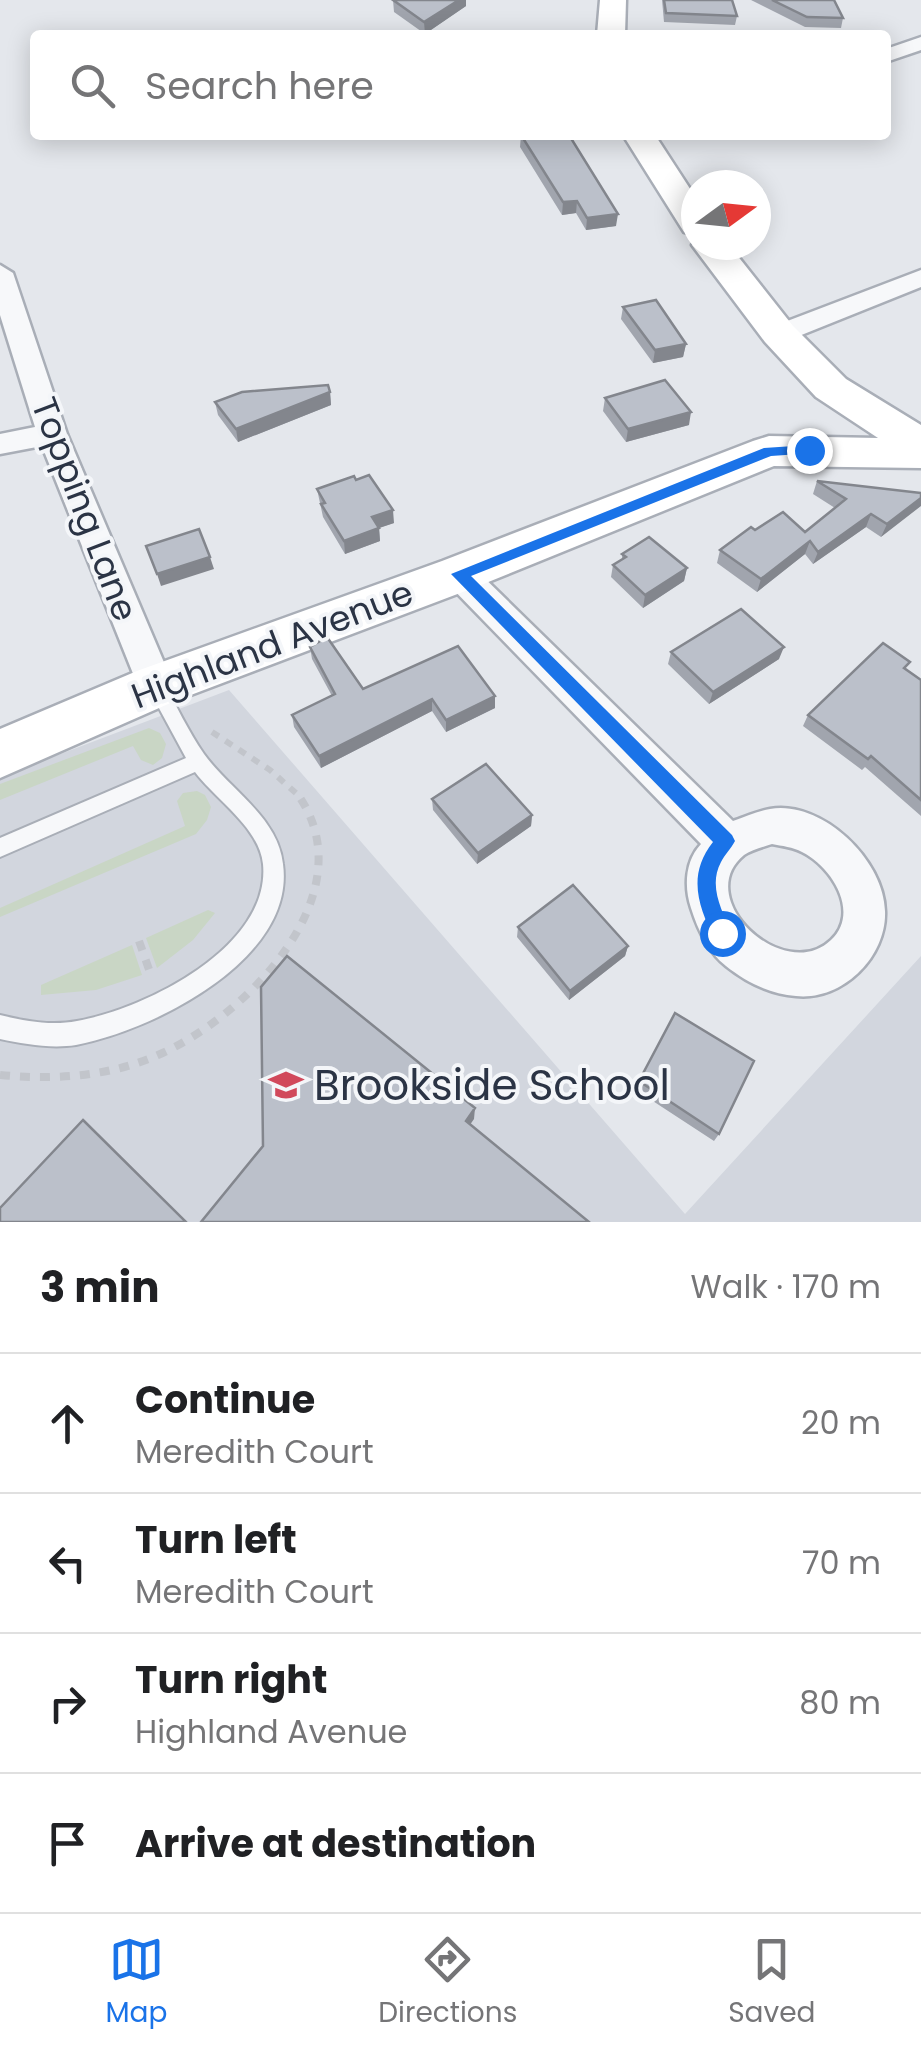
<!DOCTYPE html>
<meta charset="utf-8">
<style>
body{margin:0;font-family:Poppins,sans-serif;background:#f6f6f6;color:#202124}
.compass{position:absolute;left:681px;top:170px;width:90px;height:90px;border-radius:50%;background:#fff;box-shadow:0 5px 25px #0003;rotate:75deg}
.stop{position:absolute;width:30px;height:30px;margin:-22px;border:8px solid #1a73e8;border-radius:50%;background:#fff}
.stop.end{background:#1a73e8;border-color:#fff;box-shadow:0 2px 10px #0008}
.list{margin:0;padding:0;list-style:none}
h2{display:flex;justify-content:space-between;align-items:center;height:130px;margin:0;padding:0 40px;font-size:42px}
h2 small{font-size:32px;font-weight:400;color:#757577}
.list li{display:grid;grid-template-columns:65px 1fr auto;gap:30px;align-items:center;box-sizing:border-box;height:140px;padding:0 40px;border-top:2px solid #e0e0e0}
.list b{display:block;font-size:38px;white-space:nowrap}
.list p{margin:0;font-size:32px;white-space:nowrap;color:#757577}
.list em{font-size:32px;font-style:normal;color:#757577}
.icon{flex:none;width:55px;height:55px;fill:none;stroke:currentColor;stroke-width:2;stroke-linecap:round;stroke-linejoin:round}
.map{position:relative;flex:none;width:921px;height:1222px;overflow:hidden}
.search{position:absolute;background:#fff;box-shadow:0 5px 25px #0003;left:30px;right:30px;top:30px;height:110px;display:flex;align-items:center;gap:25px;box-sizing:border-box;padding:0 35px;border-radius:10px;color:#757577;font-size:38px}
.sheet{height:690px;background:#fff}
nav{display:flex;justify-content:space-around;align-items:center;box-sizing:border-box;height:140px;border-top:2px solid #e0e0e0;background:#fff;font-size:28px;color:#757577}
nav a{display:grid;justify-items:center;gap:5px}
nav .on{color:#1a73e8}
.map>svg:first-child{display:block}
</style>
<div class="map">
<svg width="921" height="1222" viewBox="0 0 921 1222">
<rect width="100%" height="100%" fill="#e4e7ec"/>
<path fill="#d2d6de" d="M229,690L685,1214L921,956V1222H0V777Z"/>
<path fill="#c9d6c5" d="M149,728L160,733L166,744L162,758L153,765L141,760L133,746L0,800V784Z
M197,791L205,795L211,807L207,820L196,834L0,917V908L185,826L177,801L183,793Z
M208,910L215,913L193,940L157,968L146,938Z
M132,945L142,975L96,990L41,995V985Z"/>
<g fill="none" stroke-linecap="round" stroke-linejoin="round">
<g stroke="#a9aeb7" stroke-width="4">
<path id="lane" d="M156,679L163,681C176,705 188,731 204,754C229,789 278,817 283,864C296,959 154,1030 76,1045C51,1049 24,1044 0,1039V1015C25,1021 51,1026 77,1021C145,1009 271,947 263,864C259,827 216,800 195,772L0,857V838L186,758L147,686L149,681Z"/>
</g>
<g stroke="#a9aeb7" stroke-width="5">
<path id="street" d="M921,37V50L886,62V49Z
M0,265L13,273L67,434L174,686L169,697L156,701L143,697L138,686L42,446L0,454V434L35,427L0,315Z
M921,270V287L789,340L779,342L765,334L769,328Z
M459,561L471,565L733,821C745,817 758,811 770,809C822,800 884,860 885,911C887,956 843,1001 796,996C770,994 746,982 726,966C708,952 698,930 691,908C684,887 685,861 701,844L447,583L442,574L447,565ZM772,844C782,846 793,847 802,852C831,866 861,912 831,940C784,985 691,898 744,855C751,850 763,847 772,844Z"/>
</g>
<g stroke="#a9aeb7" stroke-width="5">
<path id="secondary" d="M600,0H626L625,35H597Z
M623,135H655L696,198V236L684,232Z
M696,239V245H729L793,326L846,379L921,425V468L774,466L476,587L175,701L0,778V729L137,671L442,561L753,441L769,436L878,438L816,397L765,342L692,245Z"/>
</g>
<path stroke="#c2c5cb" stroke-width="6" stroke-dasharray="8 8" stroke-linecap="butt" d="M212,732L270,770L298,795"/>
<path stroke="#c2c5cb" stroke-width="8" stroke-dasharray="10 10" stroke-linecap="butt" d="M139,941L152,978
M0,1075C54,1080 108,1077 158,1055C246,1017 370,892 296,792"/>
<use href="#lane" fill="#f7f8fa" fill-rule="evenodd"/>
<use href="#street" fill="#f7f8fa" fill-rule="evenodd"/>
<use href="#secondary" fill="#fff" fill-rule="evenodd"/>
</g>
<path fill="#a1a5ae" d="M393,0L466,6L425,34L394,12Z
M662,0H732L737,16L735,25L664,22Z
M751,0H834L843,18L841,28L805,27Z
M521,135L616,226L586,230L576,213L562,215L520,147Z
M623,307L686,344L683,357L653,363L621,319Z
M330,392L331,405L238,442L218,415L215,402Z
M605,398L689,425L626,442L603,411Z
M817,481L921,493L881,537L866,527L813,564L805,554L757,592L717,563L720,550L755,530L805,532L835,508L813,494Z
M317,489L394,523L379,528L380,541L345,554L323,517Z
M622,554L687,568L684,581L643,608L611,577L613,565L622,559Z
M310,647L363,689L495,708L446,732L432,711L321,768L294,727L292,715L332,696L312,659Z
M671,652L779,659L709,704L668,664Z
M907,670L921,680V816L865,767L862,770L803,726L808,715Z
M432,799L532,815L531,826L477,864L433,810Z
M518,927L628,946L625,956L569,1000L517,937Z
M639,1081L719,1134L714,1141L636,1090Z"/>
<path fill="#83868d" d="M459,0H466V6L425,34L424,22Z
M577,201L576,213L562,215L563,202Z
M618,214L616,226L586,230L587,218Z
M686,344L683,357L653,363L655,350Z
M330,392L331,405L238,442L236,429Z
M691,412L689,425L626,442L628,429Z
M921,498V506L881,537L887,524Z
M393,510L394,523L379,528L380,541L345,554L344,541L372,517Z
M871,514L866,527L813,564L818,552Z
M810,541L805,554L757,592L761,579Z
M210,557L214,569L161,586L157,574Z
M687,568L684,581L643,608L645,595Z
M784,647L779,659L709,704L713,692Z
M495,696V708L446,732V720Z
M432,699V711L321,768L319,756Z
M532,815L531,826L477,864L478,853Z
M628,946L625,956L569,1000L570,991Z
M475,1108L474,1119L465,1132L466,1121Z"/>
<path fill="#bbc0ca" stroke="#83868d" stroke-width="2.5" d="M393,0H459L424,22Z
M664,0H732L737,16L666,13Z
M772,0H834L843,18L807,17Z
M521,135H569L618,214L587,218L577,201L563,202Z
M656,300L686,344L655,350L623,307Z
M665,380L691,412L628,429L605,398Z
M328,385L330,392L236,429L215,402L242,392Z
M369,475L393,510L372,517L379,528L344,541L321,504L325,503L317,489L354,476L356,480Z
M817,481L921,493V498L887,524L871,514L818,552L810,541L761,579L720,550L751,527L755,530L783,512L805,532L846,499Z
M199,529L210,557L157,574L146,546Z
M649,537L687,568L645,595L613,565L626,557L622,554Z
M741,609L784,647L713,692L671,652Z
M327,637L363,689L458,646L495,696L446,720L432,699L319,756L292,715L335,694L310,647Z
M883,643L910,662L904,668L921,680V800L871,756L868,759L808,715Z
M486,764L532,815L478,853L432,799Z
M573,885L628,946L570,991L518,927Z
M287,956L475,1108L466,1121L589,1222H201L263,1146L261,987Z
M675,1013L754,1061L719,1134L639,1081Z
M83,1120L186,1222H0V1208Z"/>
<path fill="#1a73e8" d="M809,445L814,446V453L771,456L471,576L732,835L735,841C731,849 725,854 721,862C708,886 722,911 732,933L722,943L715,940C698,906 687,875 713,842L451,574L764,448Z"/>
<defs>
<g id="school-bare" transform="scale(2.7)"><path d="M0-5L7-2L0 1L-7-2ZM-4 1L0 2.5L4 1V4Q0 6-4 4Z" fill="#d1495b" stroke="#f4f6f9" stroke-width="2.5" paint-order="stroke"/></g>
</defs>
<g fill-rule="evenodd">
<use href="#school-bare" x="286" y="1085"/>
</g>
<g text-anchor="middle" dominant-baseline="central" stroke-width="8" stroke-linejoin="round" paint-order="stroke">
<g font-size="35" fill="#2b3445" stroke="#f4f6f9">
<text transform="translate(85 509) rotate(69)">Topping Lane</text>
<text transform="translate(272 644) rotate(-21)">Highland Avenue</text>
</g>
<g font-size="42" fill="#2b3445" stroke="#f4f6f9" text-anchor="start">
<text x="314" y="1085">Brookside School</text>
</g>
</g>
</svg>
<svg class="compass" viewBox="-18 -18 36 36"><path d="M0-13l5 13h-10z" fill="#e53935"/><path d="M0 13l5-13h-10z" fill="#757577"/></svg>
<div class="stop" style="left:722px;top:933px"></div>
<div class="stop end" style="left:809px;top:450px"></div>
<div class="search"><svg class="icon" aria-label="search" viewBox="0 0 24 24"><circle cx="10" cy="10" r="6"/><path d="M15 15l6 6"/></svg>Search here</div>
</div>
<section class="sheet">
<h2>3 min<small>Walk · 170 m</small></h2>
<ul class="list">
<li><svg class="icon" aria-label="ahead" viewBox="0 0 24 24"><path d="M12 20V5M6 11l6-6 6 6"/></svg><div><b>Continue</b><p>Meredith Court</p></div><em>20 m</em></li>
<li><svg class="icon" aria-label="left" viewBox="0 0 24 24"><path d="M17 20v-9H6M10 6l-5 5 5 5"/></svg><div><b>Turn left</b><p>Meredith Court</p></div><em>70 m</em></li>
<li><svg class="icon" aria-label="right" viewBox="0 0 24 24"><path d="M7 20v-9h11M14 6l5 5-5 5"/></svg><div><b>Turn right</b><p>Highland Avenue</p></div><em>80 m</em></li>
<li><svg class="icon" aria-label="arrive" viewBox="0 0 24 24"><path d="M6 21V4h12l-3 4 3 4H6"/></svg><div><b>Arrive at destination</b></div></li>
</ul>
</section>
<nav>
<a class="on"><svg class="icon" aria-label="map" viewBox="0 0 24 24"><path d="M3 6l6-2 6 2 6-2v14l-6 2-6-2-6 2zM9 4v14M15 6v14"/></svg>Map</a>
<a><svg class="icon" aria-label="directions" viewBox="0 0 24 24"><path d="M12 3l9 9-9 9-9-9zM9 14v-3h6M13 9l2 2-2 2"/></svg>Directions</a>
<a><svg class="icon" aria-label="saved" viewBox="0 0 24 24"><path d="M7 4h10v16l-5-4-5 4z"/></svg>Saved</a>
</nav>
